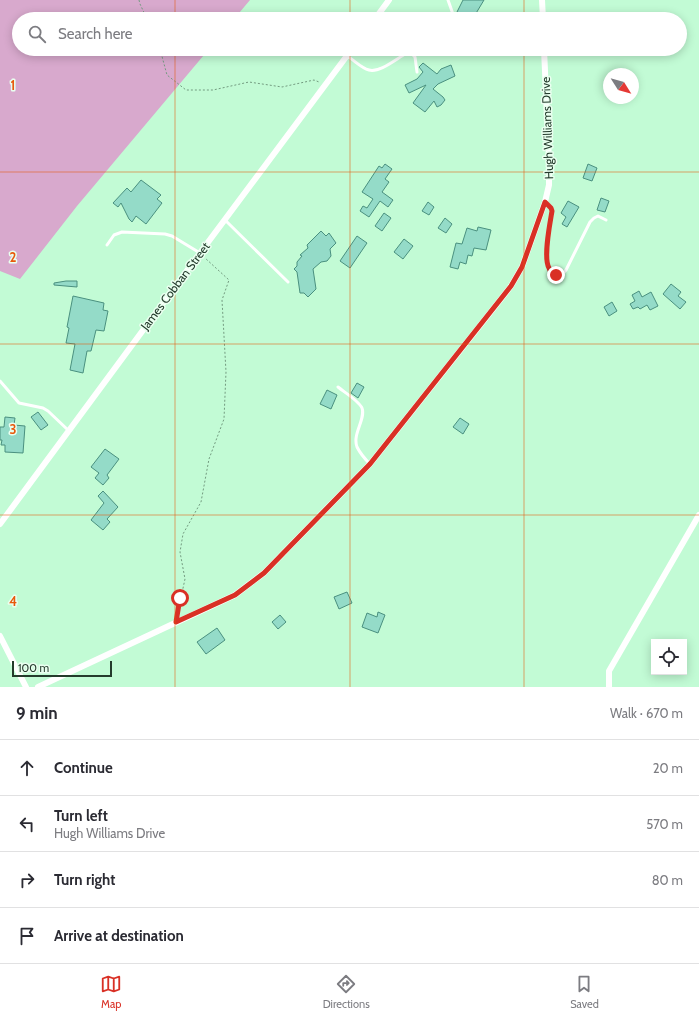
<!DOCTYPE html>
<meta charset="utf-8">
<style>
body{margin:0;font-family:Cabin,sans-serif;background:#f2f2f3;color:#2b2b33}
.controls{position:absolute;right:12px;bottom:12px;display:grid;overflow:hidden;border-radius:0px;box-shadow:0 2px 10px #0003}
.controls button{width:36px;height:36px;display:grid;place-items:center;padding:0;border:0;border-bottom:1px solid #e1e1e2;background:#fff;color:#2b2b33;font:20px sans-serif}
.compass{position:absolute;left:603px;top:68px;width:36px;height:36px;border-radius:50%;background:#fff;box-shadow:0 2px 10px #0003;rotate:127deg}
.scale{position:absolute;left:12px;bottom:10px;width:100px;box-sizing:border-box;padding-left:4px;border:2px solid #243b2c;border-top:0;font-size:11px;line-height:14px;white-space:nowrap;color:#243b2c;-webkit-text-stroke:3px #e9ffef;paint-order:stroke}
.stop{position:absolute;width:12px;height:12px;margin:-9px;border:3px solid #d93025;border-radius:50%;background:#fff}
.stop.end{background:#d93025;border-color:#fff;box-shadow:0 1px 4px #0008}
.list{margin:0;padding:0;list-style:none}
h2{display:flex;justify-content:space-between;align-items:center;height:52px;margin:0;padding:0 16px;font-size:17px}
h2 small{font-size:13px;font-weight:400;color:#7c7c81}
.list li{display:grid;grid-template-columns:26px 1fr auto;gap:12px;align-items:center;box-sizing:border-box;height:56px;padding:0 16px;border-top:1px solid #e1e1e2}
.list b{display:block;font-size:15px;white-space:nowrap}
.list p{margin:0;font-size:13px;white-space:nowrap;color:#7c7c81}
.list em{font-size:13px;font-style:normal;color:#7c7c81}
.icon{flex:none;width:22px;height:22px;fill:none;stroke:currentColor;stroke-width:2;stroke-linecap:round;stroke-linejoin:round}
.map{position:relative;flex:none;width:699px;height:687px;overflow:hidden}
.search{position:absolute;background:#fff;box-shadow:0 2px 10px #0003;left:12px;right:12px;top:12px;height:44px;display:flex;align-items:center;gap:10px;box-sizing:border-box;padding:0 14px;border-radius:22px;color:#7c7c81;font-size:15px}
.sheet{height:276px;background:#fff}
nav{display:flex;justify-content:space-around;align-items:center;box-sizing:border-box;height:56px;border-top:1px solid #e1e1e2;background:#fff;font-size:11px;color:#7c7c81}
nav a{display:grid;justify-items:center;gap:2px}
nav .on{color:#d93025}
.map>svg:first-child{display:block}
</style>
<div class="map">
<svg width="699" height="687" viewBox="0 0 699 687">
<rect width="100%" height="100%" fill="#c2fbd5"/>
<path fill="#d8a9cd" d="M0,0H250L234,19H19V49H209L77,206L20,279L0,271Z"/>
<path fill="#94dbc8" stroke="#4a907f" d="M463,0H484L475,15L477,19H456V14Z
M423,63L437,74L441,69L451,65L455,76L438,84L433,89L443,97L445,100L441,105L437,107L434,101L425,112L413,103L426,85L409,93L405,85L417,79L423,72L419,67Z
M385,164L392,169L385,179L389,182L382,192L393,200L388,207L380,201L369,217L360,211L363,206L367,208L373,199L362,192L379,166L382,168Z
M588,164L597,168L592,181L583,178Z
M141,180L161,195L157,199L162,203L146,224L136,216L132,222L129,219L121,203L118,207L113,203L127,188L131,192Z
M601,198L609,201L605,212L597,210Z
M568,201L579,207L567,227L562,224L566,217L561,213Z
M428,202L434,207L429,215L422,211Z
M384,213L391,218L382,231L375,226Z
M445,218L452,224L446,233L438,228Z
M478,227L491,230L486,250L474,248L472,256L468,255L466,264L460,262L458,269L450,267L456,243L462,244L467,228L477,231Z
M321,231L326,236L329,233L336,243L330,249L331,256L327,261L321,262L313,269L316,289L308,297L304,293H300L297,272L294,269L297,266V262L302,256L300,255L308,248L307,245Z
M357,236L367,243L350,268L340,261Z
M404,239L413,246L403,259L394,252Z
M66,281H77V287L54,285V283Z
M671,284L681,292L678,296L686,302L680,309L663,294Z
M639,291L642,297L651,292L658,306L650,310L647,305L640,309L638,307L633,309L630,304L635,301L632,295Z
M73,296L104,303L103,310L108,311L104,331L96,330L91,351H87L83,373L70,370L75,344L66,343L69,328L67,327Z
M612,302L617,311L609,316L604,307Z
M357,383L364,387L358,398L351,393Z
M327,390L337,395L331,409L320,404Z
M38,412L48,425L41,430L31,417Z
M5,417L15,418L14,425L25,426L23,453L5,452V445H1L2,440H0V427H4Z
M460,418L469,424L463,434L453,427Z
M105,449L119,459L107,475L109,478L103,485L95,478L99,473L91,467Z
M103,491L118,507L107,519L110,522L103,530L91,520L104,503L98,496Z
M347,592L352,603L339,609L334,597Z
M378,612L385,615L378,633L362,627L367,613L377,617Z
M280,615L286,622L278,629L272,622Z
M217,628L225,640L206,654L197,642Z"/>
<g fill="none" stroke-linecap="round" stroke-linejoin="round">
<path stroke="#739b80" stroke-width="1" stroke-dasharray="2 2" stroke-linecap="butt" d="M139,0L140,4L147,19
M160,49L167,75L186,90H213L249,82L282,87L314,80L319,82
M177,616L185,579L180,552L183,534L201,502L209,459L224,419L226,372L222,300L229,280L205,258"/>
<path stroke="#fff" stroke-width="3" d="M448,0L454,17
M347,56C354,60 361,68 369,70C380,73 397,58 407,53L410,52L415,57L417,72
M545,202L550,206L552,211C550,224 540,269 555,275C560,276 563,274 566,270L590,222L594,218L598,216L606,220
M225,220L288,282
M107,245L114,235L122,232L165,234L172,236L200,253
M0,381L19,403L43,408L48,411L68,430
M338,387C344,392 359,401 362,408C366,419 352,434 357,447C360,453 365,459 370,464"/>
<path stroke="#fff" stroke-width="6" d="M542,0L543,19
M375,19L389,0
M0,524L200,253L352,49
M0,636L26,687
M38,687L235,595L264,573L370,464L478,328L511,286L522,267L545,202L549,185V160L544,49
M609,687V671L699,515"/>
</g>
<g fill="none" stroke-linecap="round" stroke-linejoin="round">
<path stroke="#d93025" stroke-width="5" d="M180,598L176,622L235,595L264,573L370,464L511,286L522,267L545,202L551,208L552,211C550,223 543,258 549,268C550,272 552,273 556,275"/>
</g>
<path fill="none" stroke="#e8590c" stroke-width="1" stroke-opacity="0.55" d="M175,0V19M350,0V19M524,0V19M175,49V687M350,49V687M524,49V687M0,172H699M0,344H699M0,515H699"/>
<g text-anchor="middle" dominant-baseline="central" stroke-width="3" stroke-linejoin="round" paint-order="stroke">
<g font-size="12" fill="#243b2c" stroke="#e9ffef">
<text transform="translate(547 128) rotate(-92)">Hugh Williams Drive</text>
<text transform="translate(175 286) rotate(-53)">James Cobban Street</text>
</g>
</g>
<g font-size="13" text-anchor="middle" font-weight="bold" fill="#e8590c" stroke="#e9ffef" stroke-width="3" stroke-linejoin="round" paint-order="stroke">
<text x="13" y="90">1</text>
<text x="13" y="262">2</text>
<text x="13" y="434">3</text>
<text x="13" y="606">4</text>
</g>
</svg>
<div class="controls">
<button><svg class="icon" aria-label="locate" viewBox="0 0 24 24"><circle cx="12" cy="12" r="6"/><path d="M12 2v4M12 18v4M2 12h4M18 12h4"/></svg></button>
</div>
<svg class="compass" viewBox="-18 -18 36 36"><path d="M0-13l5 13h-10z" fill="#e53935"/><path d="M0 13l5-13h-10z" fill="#7c7c81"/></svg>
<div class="scale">100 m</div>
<div class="stop" style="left:180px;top:598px"></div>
<div class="stop end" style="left:556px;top:275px"></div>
<div class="search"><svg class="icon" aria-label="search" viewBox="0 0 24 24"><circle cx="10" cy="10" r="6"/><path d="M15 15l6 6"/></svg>Search here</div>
</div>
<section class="sheet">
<h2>9 min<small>Walk · 670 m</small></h2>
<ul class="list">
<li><svg class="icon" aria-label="ahead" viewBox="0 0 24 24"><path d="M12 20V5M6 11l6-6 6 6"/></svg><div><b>Continue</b></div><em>20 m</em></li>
<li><svg class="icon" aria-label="left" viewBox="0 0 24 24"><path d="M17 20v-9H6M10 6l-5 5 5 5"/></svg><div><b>Turn left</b><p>Hugh Williams Drive</p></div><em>570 m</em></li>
<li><svg class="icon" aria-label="right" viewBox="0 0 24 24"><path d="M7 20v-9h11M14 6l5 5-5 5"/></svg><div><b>Turn right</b></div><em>80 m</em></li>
<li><svg class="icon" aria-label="arrive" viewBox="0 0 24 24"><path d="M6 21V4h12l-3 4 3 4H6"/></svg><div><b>Arrive at destination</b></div></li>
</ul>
</section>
<nav>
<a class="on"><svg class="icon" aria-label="map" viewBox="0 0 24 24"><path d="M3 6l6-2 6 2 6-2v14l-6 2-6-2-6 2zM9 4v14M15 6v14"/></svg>Map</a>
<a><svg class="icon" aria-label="directions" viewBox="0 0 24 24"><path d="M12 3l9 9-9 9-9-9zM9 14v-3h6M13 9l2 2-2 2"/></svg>Directions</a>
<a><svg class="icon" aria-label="saved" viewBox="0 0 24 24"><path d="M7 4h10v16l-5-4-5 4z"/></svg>Saved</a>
</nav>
